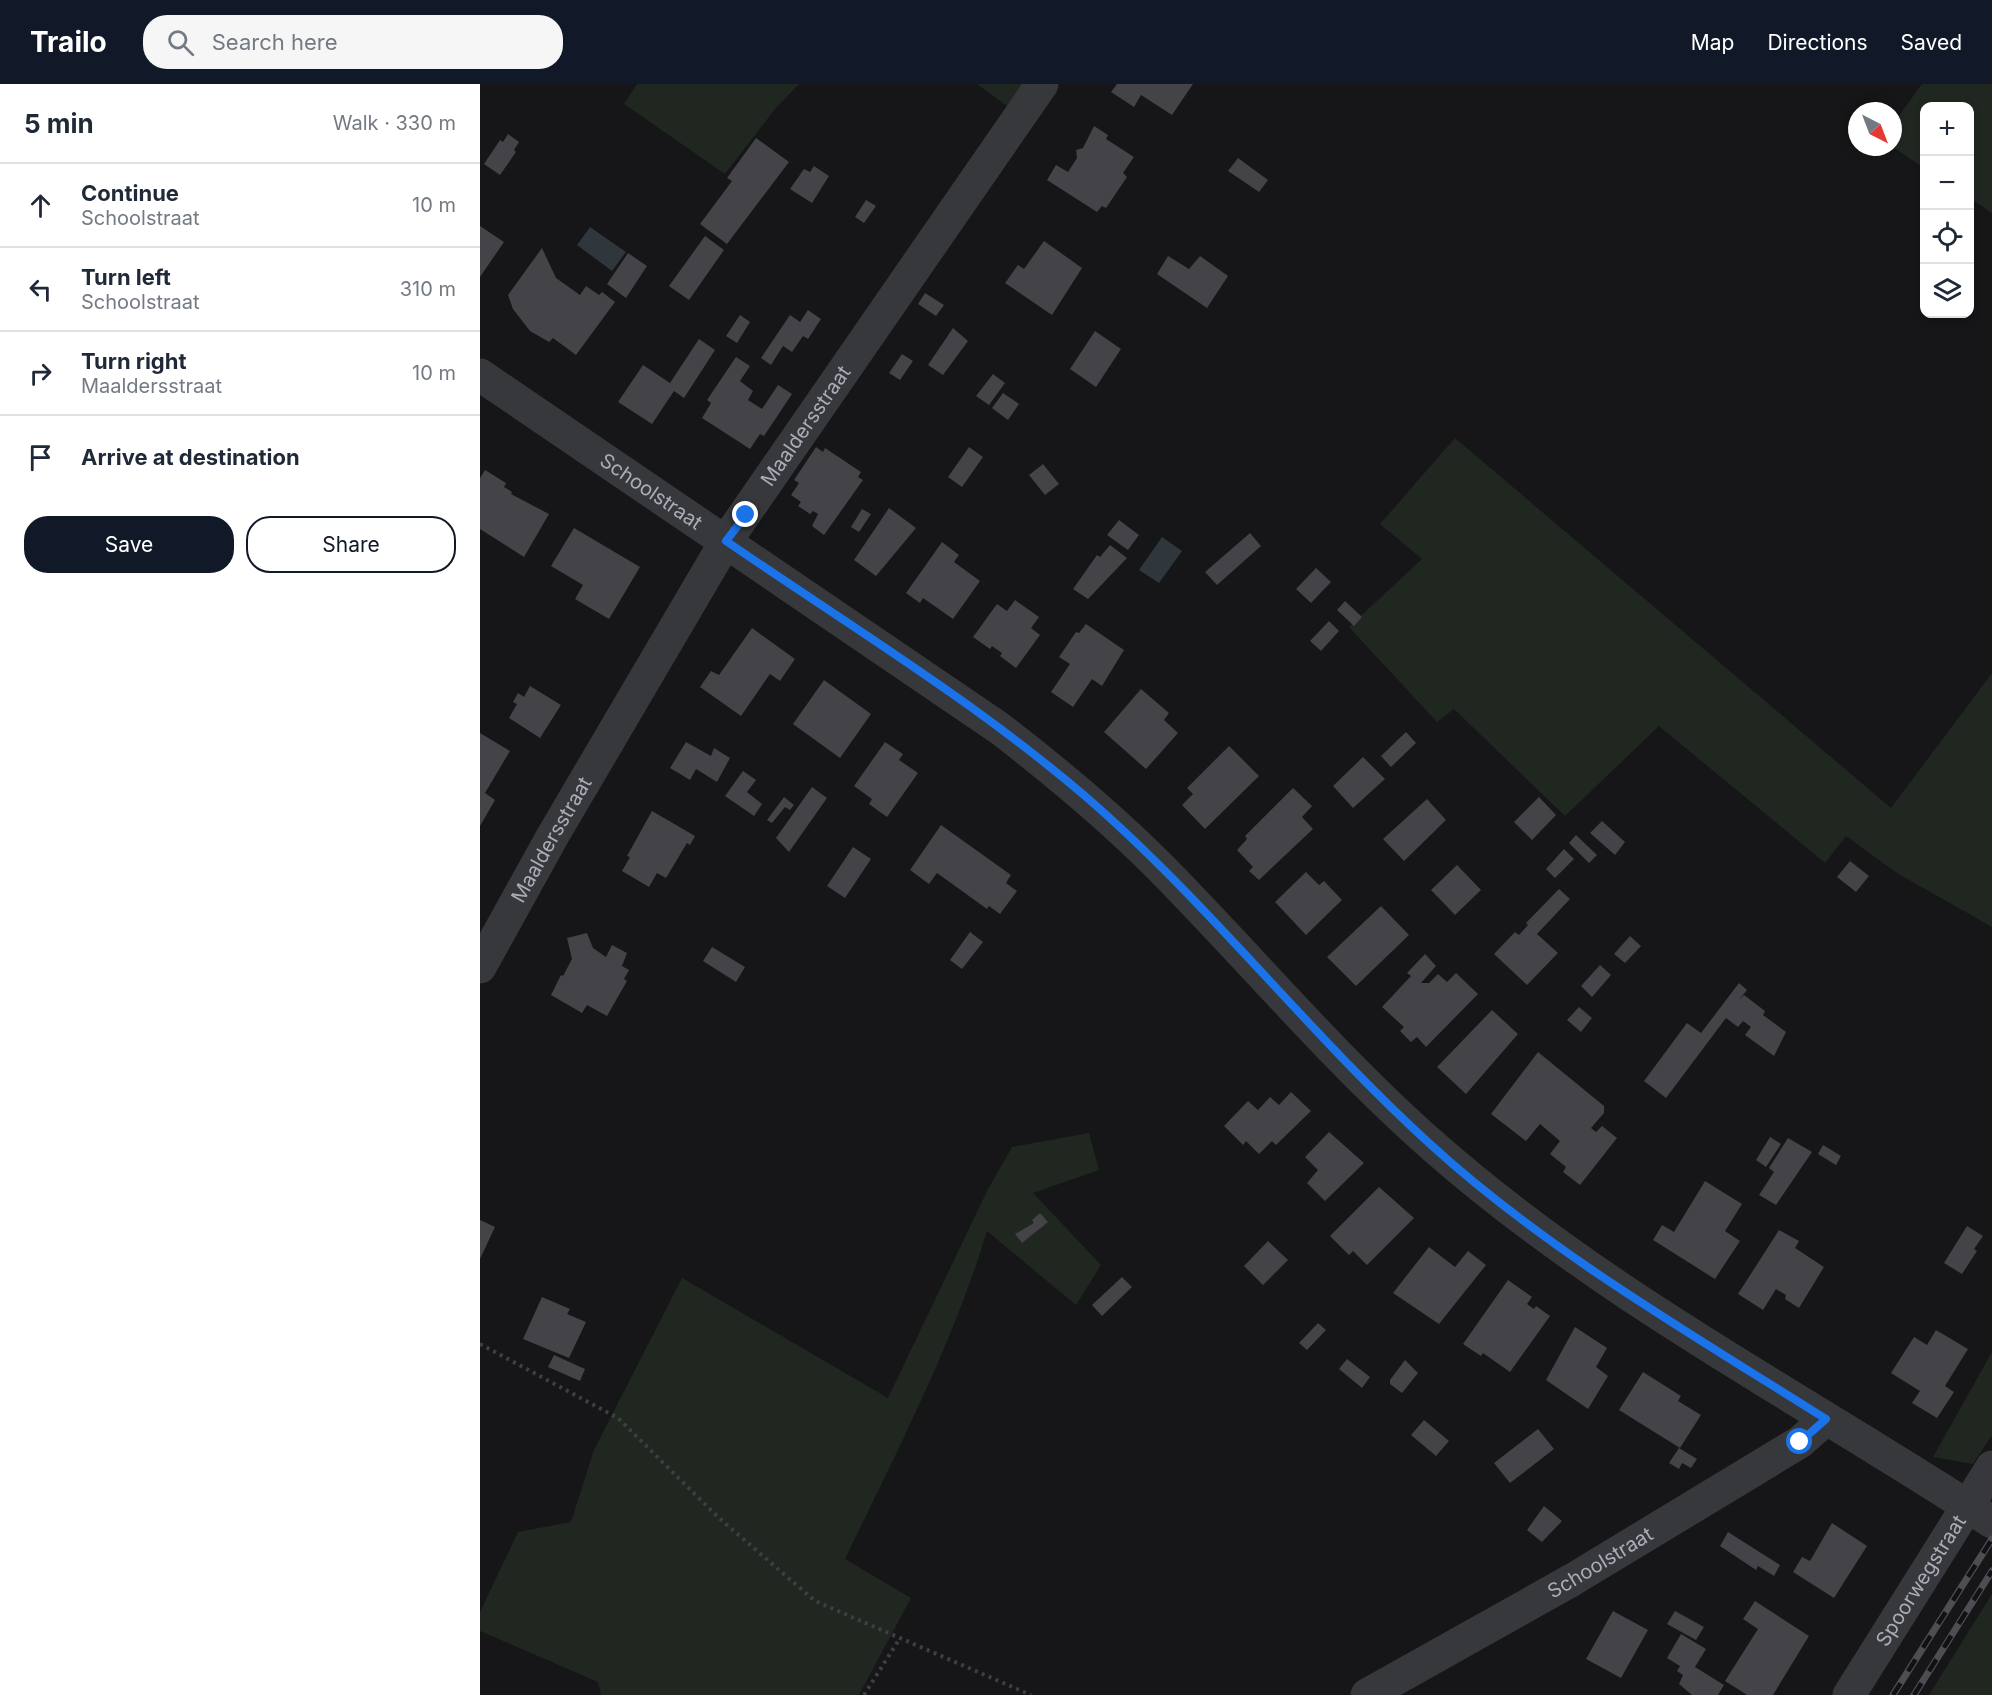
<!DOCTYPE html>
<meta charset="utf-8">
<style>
body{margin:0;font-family:Inter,sans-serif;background:#f6f6f7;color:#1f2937}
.controls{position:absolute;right:18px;top:18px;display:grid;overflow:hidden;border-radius:12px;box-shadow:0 3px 9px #0003}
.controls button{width:54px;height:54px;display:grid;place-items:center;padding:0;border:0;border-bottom:2px solid #e0e1e3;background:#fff;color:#1f2937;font:30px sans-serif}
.compass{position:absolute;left:1368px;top:18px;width:54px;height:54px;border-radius:50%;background:#fff;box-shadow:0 3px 9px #0003;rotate:138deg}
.stop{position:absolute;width:18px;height:18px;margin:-14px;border:4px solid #1a73e8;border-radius:50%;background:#fff}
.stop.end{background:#1a73e8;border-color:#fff;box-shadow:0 2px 6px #0008}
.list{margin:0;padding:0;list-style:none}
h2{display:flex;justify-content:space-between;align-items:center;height:78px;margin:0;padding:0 24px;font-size:26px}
h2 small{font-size:20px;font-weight:400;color:#747a83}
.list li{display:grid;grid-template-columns:39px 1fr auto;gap:18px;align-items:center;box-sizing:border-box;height:84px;padding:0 24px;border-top:2px solid #e0e1e3}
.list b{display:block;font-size:22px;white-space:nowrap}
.list p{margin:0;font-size:20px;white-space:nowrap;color:#747a83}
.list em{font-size:20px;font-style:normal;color:#747a83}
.actions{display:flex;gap:12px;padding:18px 24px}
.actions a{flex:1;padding:14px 0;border:2px solid #111827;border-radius:24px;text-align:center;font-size:21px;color:#111827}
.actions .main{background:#111827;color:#fff}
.icon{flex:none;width:33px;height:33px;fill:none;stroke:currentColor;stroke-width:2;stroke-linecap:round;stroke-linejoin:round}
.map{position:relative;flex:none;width:1512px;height:1611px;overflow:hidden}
header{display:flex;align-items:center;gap:36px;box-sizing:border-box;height:84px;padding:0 30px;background:#111827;color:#fff}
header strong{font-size:28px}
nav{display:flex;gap:33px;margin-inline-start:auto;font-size:21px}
.search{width:420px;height:54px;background:#f6f6f7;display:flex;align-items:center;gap:15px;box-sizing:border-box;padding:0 21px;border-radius:24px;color:#747a83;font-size:22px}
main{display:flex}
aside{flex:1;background:#fff}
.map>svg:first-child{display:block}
</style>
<header>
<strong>Trailo</strong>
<div class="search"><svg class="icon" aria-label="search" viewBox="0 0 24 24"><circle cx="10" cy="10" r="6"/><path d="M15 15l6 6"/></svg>Search here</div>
<nav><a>Map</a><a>Directions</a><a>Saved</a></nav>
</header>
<main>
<aside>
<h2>5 min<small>Walk · 330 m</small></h2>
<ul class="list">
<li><svg class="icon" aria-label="ahead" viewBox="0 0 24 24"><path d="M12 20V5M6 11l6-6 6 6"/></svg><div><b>Continue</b><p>Schoolstraat</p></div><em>10 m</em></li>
<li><svg class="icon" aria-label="left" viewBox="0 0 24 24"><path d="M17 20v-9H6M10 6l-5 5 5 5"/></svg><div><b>Turn left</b><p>Schoolstraat</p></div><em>310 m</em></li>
<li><svg class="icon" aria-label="right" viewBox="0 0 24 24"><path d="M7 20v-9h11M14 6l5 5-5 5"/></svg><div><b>Turn right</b><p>Maaldersstraat</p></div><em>10 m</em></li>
<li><svg class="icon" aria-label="arrive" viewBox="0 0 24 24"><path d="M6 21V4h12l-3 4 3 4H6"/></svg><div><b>Arrive at destination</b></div></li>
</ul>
<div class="actions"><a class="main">Save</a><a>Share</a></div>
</aside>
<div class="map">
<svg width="1512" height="1611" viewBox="0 0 1512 1611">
<rect width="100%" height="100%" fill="#161618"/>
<path fill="#202721" d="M157,0H319L295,25L245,90L144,20Z
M497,0H547L530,24Z
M1442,0H1512V129L1490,114V22H1444V84L1413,63V40Z
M975,354L1411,724L1512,589V843L1417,789L1366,752L1345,779L1179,642L1085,732L974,625L957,638L869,543L942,475L900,440Z
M609,1049L619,1086L553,1109L621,1181L596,1221L507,1147C473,1260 416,1369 365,1475L431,1514L379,1611H121L118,1598L0,1547V1528L38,1448L91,1438L114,1366L202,1194L408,1314L508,1105L532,1063Z
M1512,1268V1351L1493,1380L1453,1373Z
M1512,1510V1611H1449Z"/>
<path fill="#2f363c" d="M110,143L146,168L132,187L97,161Z
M682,453L702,467L679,499L659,486Z"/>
<path fill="#434348" d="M637,0H713L692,31L661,11L654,23L631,8Z
M614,42L628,51L626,55L654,73L643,89L647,93L626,124L622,122L617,128L567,96L576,81L588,88L597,74L596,66L603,64Z
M28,50L39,58L34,66L36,68L20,91L4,80L20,56L23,58Z
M276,54L309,78L247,160L220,140L252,97L247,94Z
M758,74L788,96L779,108L748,87Z
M334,82L349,92L332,119L310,105L324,85L330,88Z
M386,116L396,122L384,139L375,133Z
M0,142L24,158L0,193Z
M225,152L244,166L209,216L189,202Z
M564,157L602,184L572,231L525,199L538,181L544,185Z
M62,164L76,194L100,211L106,202L119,211L122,208L135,218L96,271L73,254L69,258L50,247L33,225L28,211Z
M148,169L167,182L146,214L127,200Z
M688,172L709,185L720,172L748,192L727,224L677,190Z
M445,209L464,221L456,232L438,220Z
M328,226L341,235L328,255L323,252L312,268L303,262L291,281L281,274L310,231L320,238Z
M260,231L270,238L257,259L246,252Z
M473,244L488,257L463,291L448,281Z
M615,247L641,265L616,303L590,285Z
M219,255L235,266L204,314L194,307L172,340L138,318L163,281L190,299Z
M422,270L433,277L420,296L409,289Z
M256,273L270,282L260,297L273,307L268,316L282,325L298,301L312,310L284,352L280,350L270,365L222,334L231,319L227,316Z
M513,290L525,299L509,321L496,312Z
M523,309L539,320L528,336L512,324Z
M336,363L343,368L345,364L381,388L378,393L383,396L344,451L332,442L338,430L333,427L330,430L318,422L321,418L311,411L319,399L314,396Z
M489,363L503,373L482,403L468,393Z
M563,380L579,400L565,411L549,391Z
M5,386L26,399L24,403L32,408L31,410L69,430L44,473L0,445V394Z
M409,424L436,444L396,492L374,476Z
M382,425L391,430L379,448L371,443Z
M639,436L659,451L648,466L627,451Z
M94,444L160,483L129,535L95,515L103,501L71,482Z
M770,449L781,462L737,501L725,488Z
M462,458L479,471L474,478L500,497L473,535L443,514L440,519L426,509Z
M630,461L647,474L608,515L593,505L617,471L620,473Z
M836,484L851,498L831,519L816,505Z
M535,516L559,533L551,544L560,551L536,584L520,572L522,569L512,562L510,565L493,553L517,520L527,527Z
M865,517L882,533L874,542L857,526Z
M849,537L859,547L841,567L830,557Z
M606,540L644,566L622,602L612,595L593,623L571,608L590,580L579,573L596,548L599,549Z
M272,544L315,575L300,597L290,590L261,632L220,603L231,587L239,591Z
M344,596L391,630L360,674L313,640Z
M50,602L81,621L60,654L29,634L37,620L33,618L38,609L44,613Z
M661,605L689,629L684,636L698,649L666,685L624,648Z
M926,648L936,659L911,683L901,672Z
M0,649L30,667L5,709L15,716L0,742Z
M206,658L231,672L234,664L250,674L237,698L216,685L210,696L190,684Z
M405,658L423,670L419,676L438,689L407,733L389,720L392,715L374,702Z
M749,662L779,692L725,745L702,721L713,710L707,704Z
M883,673L905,695L873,724L853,702Z
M263,687L276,696L267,708L282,720L274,732L245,712Z
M332,703L347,714L309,768L296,754Z
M813,704L832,722L822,733L833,745L779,796L769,787L773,783L757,766L767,755L765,752Z
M304,713L314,721L310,726L305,723L292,739L287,736Z
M1059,713L1076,731L1052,756L1034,738Z
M947,715L966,736L924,777L903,755Z
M172,727L215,752L210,761L207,759L186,794L177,789L169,803L142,787L150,773L147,772Z
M1122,737L1145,758L1135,771L1110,749Z
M461,741L531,791L526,799L537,807L520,830L509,822L507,825L457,789L449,800L430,786Z
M1096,751L1117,771L1109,779L1089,759Z
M373,763L391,775L365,814L347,802Z
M1084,765L1094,775L1075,794L1066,785Z
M1370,777L1389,792L1376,808L1357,793Z
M977,781L1001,806L975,831L951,806Z
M826,788L839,801L844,797L862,816L826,851L795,818Z
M1079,805L1090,815L1057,850L1078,869L1047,901L1014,870L1035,848L1039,851L1048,841L1046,839Z
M901,822L929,851L876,902L847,873Z
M490,848L503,858L482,885L470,876Z
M107,849L113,864L126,873L132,861L147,869L142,882L149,886L144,895L147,897L127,932L107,921L102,929L71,911L81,891L83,892L92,875L87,854Z
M1150,852L1161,862L1145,879L1134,870Z
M232,863L265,883L256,898L223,877Z
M945,870L956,882L941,899H949L958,890L967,898L976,889L998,910L946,963L937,953L931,958L920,947L924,943L902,923L931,892L927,889Z
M1120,881L1131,891L1112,913L1101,902Z
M1259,899L1267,906L1259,916L1264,911L1285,927L1283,931L1306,948L1294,972L1265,951L1271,943L1263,937L1258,943L1246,934L1186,1014L1164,997L1207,939L1221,949Z
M1099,923L1112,934L1101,948L1087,936Z
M1012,926L1038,950L986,1010L957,983Z
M1058,968L1124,1022V1029L1111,1044L1116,1048L1122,1042L1137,1054L1100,1101L1083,1088L1086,1083L1070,1070L1080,1057L1060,1040L1046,1057L1011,1030Z
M811,1008L831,1027L796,1061L792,1057L779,1070L766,1057L763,1061L744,1042L768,1017L778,1026L790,1013L799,1021Z
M849,1048L884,1079L845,1117L827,1099L838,1086L825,1073Z
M1290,1053L1301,1060L1286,1083L1276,1076Z
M1308,1054L1332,1068L1296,1121L1279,1111L1294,1088L1289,1084Z
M1343,1061L1361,1072L1356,1081L1338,1070Z
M1225,1097L1262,1120L1245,1147L1260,1157L1235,1195L1173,1156L1182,1141L1194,1148Z
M899,1103L934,1134L887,1181L873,1167L869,1171L850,1152Z
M560,1129L568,1138L542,1159L535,1150L554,1139L552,1136Z
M0,1136L15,1143L0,1175Z
M1487,1142L1503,1152L1494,1165L1497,1167L1482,1190L1464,1179Z
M1299,1146L1319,1157L1315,1164L1344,1183L1319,1224L1305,1215L1306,1211L1296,1205L1283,1226L1258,1210Z
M788,1157L808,1176L783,1201L764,1182Z
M949,1163L975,1183L988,1167L1006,1181L959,1240L913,1209Z
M642,1193L652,1203L622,1232L612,1221Z
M1028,1196L1052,1213L1047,1220L1054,1225L1056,1222L1070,1232L1030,1288L1003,1269L1001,1272L983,1260Z
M62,1213L90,1225L87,1230L106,1238L89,1274L43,1255Z
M838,1239L846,1246L827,1266L819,1259Z
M1095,1243L1127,1264L1116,1283L1128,1292L1108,1325L1066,1296Z
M1456,1246L1488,1265L1465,1302L1474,1308L1457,1334L1432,1319L1440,1307L1411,1289L1434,1253L1447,1261Z
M74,1271L105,1285L100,1297L68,1283Z
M867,1275L890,1293L882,1304L859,1285Z
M925,1276L938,1289L922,1309L910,1300V1296Z
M1163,1288L1201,1312L1198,1317L1221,1331L1200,1364L1139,1326Z
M944,1336L969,1357L956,1372L931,1351Z
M1058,1345L1074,1365L1030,1399L1014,1379Z
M1199,1364L1217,1375L1211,1384L1202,1379L1199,1385L1189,1379Z
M1064,1422L1082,1437L1062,1458L1047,1446Z
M1352,1439L1387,1462L1354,1514L1313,1488L1322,1473L1330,1477Z
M1248,1448L1300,1481L1294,1492L1278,1482L1276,1486L1240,1462Z
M1275,1517L1329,1552L1293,1611H1267L1245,1597L1278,1545L1263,1535Z
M1133,1527L1168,1546L1141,1594L1106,1575Z
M1195,1527L1224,1543L1216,1556L1187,1540Z
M1201,1550L1226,1565L1215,1583L1244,1601L1238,1611H1212L1199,1600L1203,1591L1197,1587L1200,1582L1187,1574Z"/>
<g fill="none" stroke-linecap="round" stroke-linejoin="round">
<path stroke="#3d3f43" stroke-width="4" stroke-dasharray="3 4.5" stroke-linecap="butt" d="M0,1260L138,1334L239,1434L335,1517L551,1611
M384,1611L420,1554"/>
<g stroke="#37383c" stroke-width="33">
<path id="s1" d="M0,291L519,644C575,687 629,732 679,782C771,875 855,976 953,1062C1122,1211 1324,1315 1512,1438"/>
<path id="s2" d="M0,883L72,753L246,457L562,0"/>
<path id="s3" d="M887,1611L1092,1496L1320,1358L1346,1335"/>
<path id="s4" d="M1369,1611L1512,1383"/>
</g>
<g stroke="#4d4e53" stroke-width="7">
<path id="rail" d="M1413,1611L1512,1455
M1434,1611L1512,1487"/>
</g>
<use href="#rail" stroke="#111113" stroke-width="4.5" stroke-dasharray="14" stroke-linecap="butt"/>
</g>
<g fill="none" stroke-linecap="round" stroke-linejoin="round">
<path stroke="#1a73e8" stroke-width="8" d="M266,431L246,457C367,540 494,617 605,712C729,819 829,950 950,1060C1066,1166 1213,1251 1346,1335L1320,1358"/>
</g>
<g text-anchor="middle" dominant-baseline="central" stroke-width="5" stroke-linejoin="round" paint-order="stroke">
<g font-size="20" fill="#a9adb7" stroke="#111113">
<text stroke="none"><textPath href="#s2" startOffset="632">Maaldersstraat</textPath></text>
<text stroke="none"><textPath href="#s1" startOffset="207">Schoolstraat</textPath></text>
<text stroke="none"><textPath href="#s2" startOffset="146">Maaldersstraat</textPath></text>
<text stroke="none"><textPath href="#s3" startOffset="268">Schoolstraat</textPath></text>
<text stroke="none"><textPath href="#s4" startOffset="135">Spoorwegstraat</textPath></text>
</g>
</g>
</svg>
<div class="controls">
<button>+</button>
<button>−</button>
<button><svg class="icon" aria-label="locate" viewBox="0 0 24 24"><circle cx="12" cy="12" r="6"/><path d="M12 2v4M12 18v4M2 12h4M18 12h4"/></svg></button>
<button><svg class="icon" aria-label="layers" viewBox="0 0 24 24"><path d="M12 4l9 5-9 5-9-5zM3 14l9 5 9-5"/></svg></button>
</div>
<svg class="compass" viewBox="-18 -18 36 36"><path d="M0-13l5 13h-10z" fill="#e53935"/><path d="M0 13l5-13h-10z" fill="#747a83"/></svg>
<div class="stop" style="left:1320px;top:1358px"></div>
<div class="stop end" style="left:266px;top:431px"></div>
</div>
</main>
